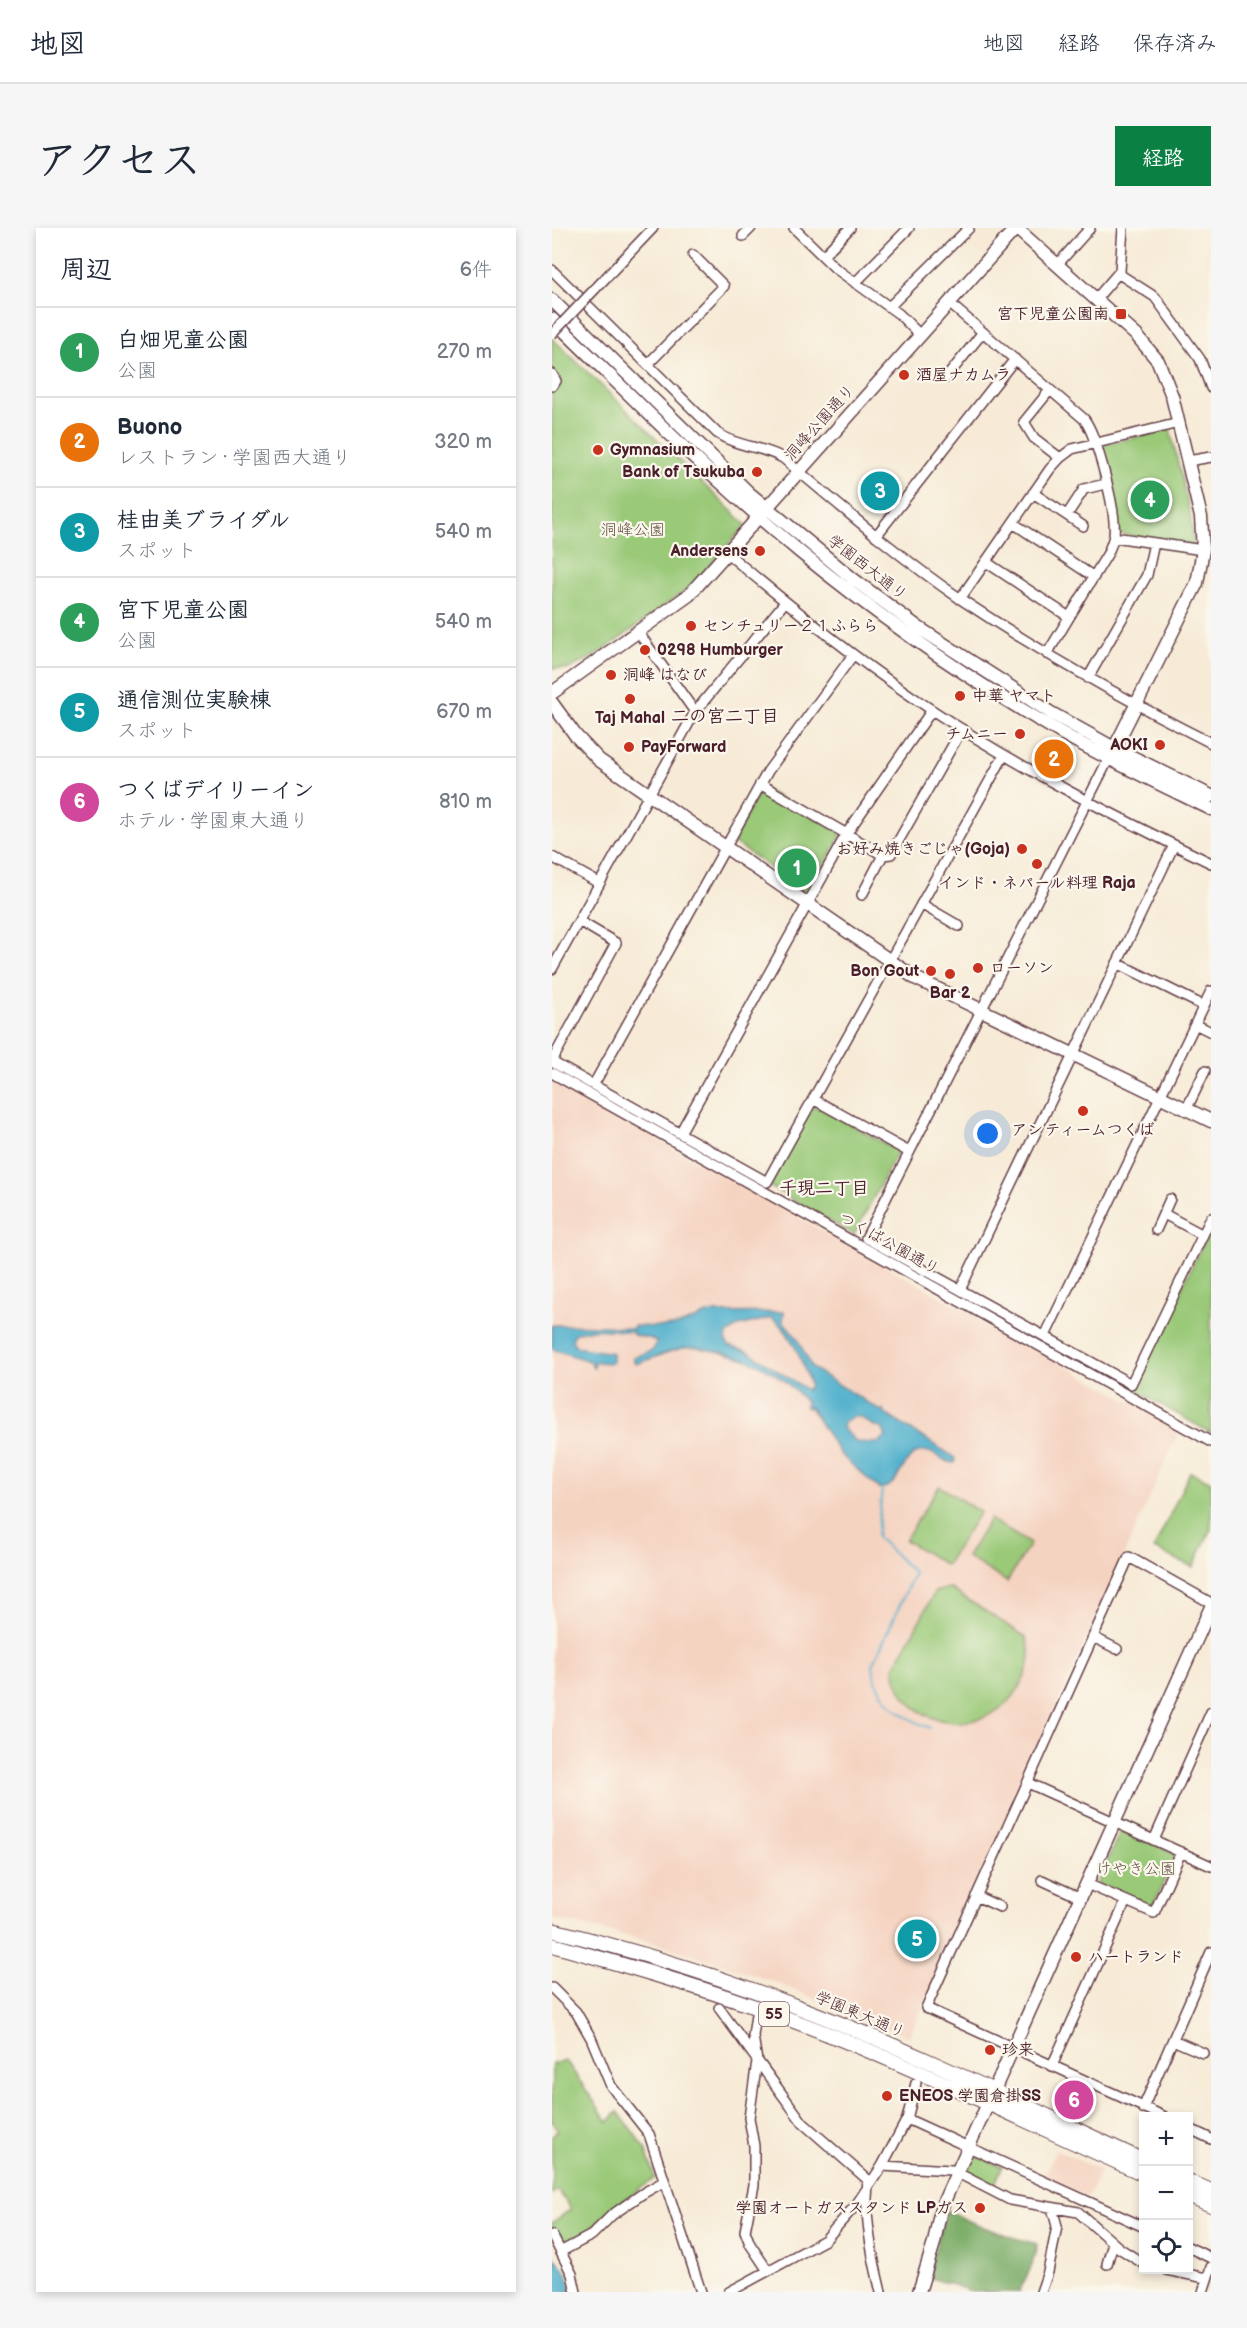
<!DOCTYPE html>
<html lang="ja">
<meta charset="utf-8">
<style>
body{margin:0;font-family:"Balsamiq Sans","Klee One",sans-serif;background:#f6f6f7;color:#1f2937}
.controls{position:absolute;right:18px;bottom:18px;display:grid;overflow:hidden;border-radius:0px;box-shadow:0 3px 9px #0003}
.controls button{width:54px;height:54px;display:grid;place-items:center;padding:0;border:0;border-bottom:2px solid #e0e1e3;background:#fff;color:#1f2937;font:30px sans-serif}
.you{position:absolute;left:436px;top:906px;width:21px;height:21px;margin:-15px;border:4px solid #fff;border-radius:50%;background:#1a73e8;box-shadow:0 0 0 9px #1a73e833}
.badge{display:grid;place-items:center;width:39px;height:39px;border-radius:50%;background:#0b8043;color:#fff;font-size:20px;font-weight:700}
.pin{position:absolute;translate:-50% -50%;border:3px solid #fff;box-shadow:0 2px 6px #0006}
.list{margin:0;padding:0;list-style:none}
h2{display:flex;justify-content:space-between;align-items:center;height:78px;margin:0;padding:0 24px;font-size:26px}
h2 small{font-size:20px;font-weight:400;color:#747a83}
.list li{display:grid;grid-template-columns:39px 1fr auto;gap:18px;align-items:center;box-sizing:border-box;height:90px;padding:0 24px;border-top:2px solid #e0e1e3}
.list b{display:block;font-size:22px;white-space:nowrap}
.list p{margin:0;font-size:20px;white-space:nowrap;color:#747a83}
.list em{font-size:20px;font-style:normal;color:#747a83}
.icon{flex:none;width:33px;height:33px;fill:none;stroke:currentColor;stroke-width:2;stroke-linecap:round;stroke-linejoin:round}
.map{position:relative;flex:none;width:659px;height:2064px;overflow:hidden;border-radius:0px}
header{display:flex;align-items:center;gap:36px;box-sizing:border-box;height:84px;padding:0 30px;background:#fff;border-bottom:2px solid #e0e1e3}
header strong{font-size:28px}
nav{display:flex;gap:33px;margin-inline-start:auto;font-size:21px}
.intro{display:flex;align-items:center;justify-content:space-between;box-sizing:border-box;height:144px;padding:0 36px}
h1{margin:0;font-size:42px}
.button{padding:15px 27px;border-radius:0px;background:#0b8043;color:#fff;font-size:21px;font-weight:700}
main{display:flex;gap:36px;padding:0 36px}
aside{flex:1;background:#fff;border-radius:0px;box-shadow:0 3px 9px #0003}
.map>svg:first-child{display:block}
</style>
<header>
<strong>地図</strong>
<nav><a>地図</a><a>経路</a><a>保存済み</a></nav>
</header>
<div class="intro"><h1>アクセス</h1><a class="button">経路</a></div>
<main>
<aside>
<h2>周辺<small>6件</small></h2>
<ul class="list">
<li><span class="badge" style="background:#2e9e5b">1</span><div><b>白畑児童公園</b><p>公園</p></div><em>270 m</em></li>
<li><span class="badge" style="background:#e8710a">2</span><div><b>Buono</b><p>レストラン · 学園西大通り</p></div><em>320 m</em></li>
<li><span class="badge" style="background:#0f9aa8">3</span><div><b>桂由美ブライダル</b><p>スポット</p></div><em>540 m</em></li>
<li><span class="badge" style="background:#2e9e5b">4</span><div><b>宮下児童公園</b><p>公園</p></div><em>540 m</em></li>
<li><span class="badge" style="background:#0f9aa8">5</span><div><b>通信測位実験棟</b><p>スポット</p></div><em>670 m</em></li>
<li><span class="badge" style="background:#d1479c">6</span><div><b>つくばデイリーイン</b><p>ホテル · 学園東大通り</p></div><em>810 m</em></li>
</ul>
</aside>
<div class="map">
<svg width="659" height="2064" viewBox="0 0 659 2064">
<rect width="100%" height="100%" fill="#fbf7ec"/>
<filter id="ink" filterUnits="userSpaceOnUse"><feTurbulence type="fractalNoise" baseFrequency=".0167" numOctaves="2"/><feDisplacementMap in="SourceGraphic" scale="12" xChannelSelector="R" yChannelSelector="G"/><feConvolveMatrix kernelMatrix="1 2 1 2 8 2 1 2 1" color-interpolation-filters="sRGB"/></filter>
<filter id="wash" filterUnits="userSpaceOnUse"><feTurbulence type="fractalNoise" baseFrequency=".008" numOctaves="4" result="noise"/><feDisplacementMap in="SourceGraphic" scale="24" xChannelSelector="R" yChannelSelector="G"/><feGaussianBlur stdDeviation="1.35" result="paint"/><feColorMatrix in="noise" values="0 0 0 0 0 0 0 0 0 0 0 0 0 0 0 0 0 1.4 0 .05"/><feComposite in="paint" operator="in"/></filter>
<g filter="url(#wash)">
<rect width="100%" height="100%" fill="#f7ebd7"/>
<path fill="#f5d3c1" d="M0,853L628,1201L357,1809L220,1753L103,1715L0,1690Z
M504,1922L549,1942L536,1969L492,1949Z"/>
<path fill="#9ac978" stroke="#727452" stroke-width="1.5" d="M0,110L194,297L139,358L48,425L17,441L0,440Z
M618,201L638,285L642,318L568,306L565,302L549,221L551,217Z
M213,562L287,603L289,608L256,666L180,613L208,563Z
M265,878L346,923L302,1007L217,958L260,879Z
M659,999V1205L581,1161Z
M638,1244L659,1254V1301L641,1339L602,1321Z
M387,1258L428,1284L394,1337L353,1312Z
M438,1291L478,1316L455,1354L415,1329Z
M397,1360L474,1409C475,1415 478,1422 478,1427C478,1437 474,1446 470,1454C443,1512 351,1507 342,1440L383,1364Z
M569,1602L621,1625L623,1630L601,1677L596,1679L545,1656Z
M14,1833L56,1894L66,1884L93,1920L103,1950L57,1983L35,2004L11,2015L0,1998V1995L19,1981L6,1962L0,1967V1907L6,1902L0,1892V1836Z
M423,1927L450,1939L441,1961L413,1948Z"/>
<path fill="#7bad68" stroke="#62664a" stroke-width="1.5" d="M394,1982C424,1998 453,2008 485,2016L480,2037L467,2064H422L376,2049Z"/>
<path fill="#4dafcc" stroke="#4c677c" stroke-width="1.5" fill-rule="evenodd" d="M232,1084L231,1093L245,1110L260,1140L329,1183L331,1182L333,1186L402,1229L403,1231L402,1235C389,1235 382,1220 367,1224C348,1230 349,1262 326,1260L288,1226L258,1179L255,1180L253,1177L255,1175C229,1146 206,1132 168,1124C156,1122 144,1118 132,1120C115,1123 99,1132 83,1136L81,1130L101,1122L105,1114L100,1111L81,1107V1104C68,1102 32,1099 22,1106L20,1113L25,1119L60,1125V1135L43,1134L42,1140L40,1139V1134L0,1121V1097L55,1098L81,1101L82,1098L112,1099L127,1097L158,1085ZM219,1090C239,1101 251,1136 258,1157L255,1162L197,1124L177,1118L174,1113L175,1106L187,1098ZM303,1188C314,1190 318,1199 330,1200L334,1208L326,1215L304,1214L290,1199L292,1194Z
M0,2028C12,2036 18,2050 19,2064H0Z"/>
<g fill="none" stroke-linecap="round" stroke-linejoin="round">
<path stroke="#4dafcc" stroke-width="2" d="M330,1260L325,1309L362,1345L321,1437C323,1471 349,1489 378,1500"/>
</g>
</g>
<g filter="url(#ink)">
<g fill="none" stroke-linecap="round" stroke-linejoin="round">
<g stroke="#643e45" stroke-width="12">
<path id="street" d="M242,0L283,40L347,86L368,107
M191,8L199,0
M271,28L298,0
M505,37L538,0
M0,42L165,205C185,219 210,218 231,230C289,279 347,329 410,372C490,425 573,472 659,515
M567,46L603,69L648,131L659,160
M303,55L357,0
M43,61L101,0
M544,71L568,43L571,0
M397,75L532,191C545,208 565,285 562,307C561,313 558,320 556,325L495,426
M337,79L417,0
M96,136L172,58L141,27
M0,146L4,153L0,158
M394,150L431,104
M498,162L472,194L482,210L508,230
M636,233L659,229
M481,265L531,298
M515,287L532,261L554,256
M461,295L542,349
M324,308L463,131
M562,309L651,322
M175,325C241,381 308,435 380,482C469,541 564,589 659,635
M434,334L517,389
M408,371L498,241L508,230L520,221L627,195
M86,404L143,484
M536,450L595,347L602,315
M557,530L314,1010L579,1156L659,990
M208,556L331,627L339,626L410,501
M0,629L47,655
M310,667L331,627
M369,676L407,698
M565,735L652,778
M0,741L143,484L233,374
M643,796L659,804
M0,833L64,715L27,693
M0,834L215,954L452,527
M0,845L659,1214
M42,856L216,543L301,427
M261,871L357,924
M634,882L653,843
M128,905L295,605L380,482
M612,986L651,1007
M604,1002L618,971
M408,1062L622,617
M493,1108L659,763
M541,1409L565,1421
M476,1555L659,1638
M602,1612L659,1484
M490,1652L529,1670
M535,1656L602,1685L629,1624
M424,1668L448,1679
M0,1760L24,1784L39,1810L59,1858L97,1906L149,2064
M205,1779L201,1808L205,1833L197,1890L202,1918V1957L193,2003L198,2016L216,2043
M167,1780L251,1895L315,1951C317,1961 314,1970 315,1980C316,2009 322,2036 329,2064
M621,1812L651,1825
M500,1838L574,1673
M591,1880L659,1724
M611,1888L374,1780L577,1329L659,1375
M355,1891L592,1999
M636,1900L659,1911
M330,1938L400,1942L458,1972L526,1984L567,2020L592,2036
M0,2007L20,2046L24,2064
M636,2019L659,2030
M10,2023L40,2007L60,1987L90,1966L111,1954
M555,2036L561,2015
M614,2042L654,2050
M177,2064L273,2012L304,1977L330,1938L355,1891L364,1855
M489,2064L496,2044L505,1998L500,1980
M651,2064L659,2039"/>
</g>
<g stroke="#643e45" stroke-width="15">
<path id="secondary" d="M464,0L585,108L606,133L620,168L649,289L651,322L645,355L559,527
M0,72L197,265L301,351L367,400L499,485L562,520L659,568
M0,91C81,169 161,252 248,324C331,392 420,454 513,507C561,534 610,557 659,581
M0,465L137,367L464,0
M0,475L24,508L47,532L363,750L659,893
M367,2064L382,2015L389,1980L659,1379"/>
</g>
<g stroke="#643e45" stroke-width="16">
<path id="primary" d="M0,1702C85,1723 170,1749 251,1781C367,1825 479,1881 592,1933
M0,1717C95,1743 189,1771 281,1808C386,1850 488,1900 592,1946
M636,1953L659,1963
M636,1967L659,1977"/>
</g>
<use href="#street" stroke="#fff" stroke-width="9"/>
<use href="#secondary" stroke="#fff" stroke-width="12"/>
<use href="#primary" stroke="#fff" stroke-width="14"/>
<g stroke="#643e45" stroke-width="12" stroke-linecap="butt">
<path id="street-bridge" d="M0,106L43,61"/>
</g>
<use href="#street-bridge" stroke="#fff" stroke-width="9"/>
</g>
</g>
<g fill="#c8321e" stroke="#fbf7ec" stroke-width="2">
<rect x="563" y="80" width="12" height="12" rx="3"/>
<circle cx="352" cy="147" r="6"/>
<circle cx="46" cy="222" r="6"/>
<circle cx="205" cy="244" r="6"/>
<circle cx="208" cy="323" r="6"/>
<circle cx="139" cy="398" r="6"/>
<circle cx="93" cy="422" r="6"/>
<circle cx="59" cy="447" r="6"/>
<circle cx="408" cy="468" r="6"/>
<circle cx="78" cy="471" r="6"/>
<circle cx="468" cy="506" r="6"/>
<circle cx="608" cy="517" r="6"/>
<circle cx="77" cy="519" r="6"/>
<circle cx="470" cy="621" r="6"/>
<circle cx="485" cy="636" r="6"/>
<circle cx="426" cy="740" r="6"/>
<circle cx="379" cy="743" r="6"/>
<circle cx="398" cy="746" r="6"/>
<circle cx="531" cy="883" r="6"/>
<circle cx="524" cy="1729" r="6"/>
<circle cx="438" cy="1822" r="6"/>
<circle cx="335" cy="1868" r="6"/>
<circle cx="428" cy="1980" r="6"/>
</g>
<g text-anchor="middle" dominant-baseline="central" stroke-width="4.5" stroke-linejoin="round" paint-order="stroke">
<rect fill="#fbf7ec" stroke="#7f6065" stroke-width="1.5" x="207" y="1774" width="30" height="24" rx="4.5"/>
<g font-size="15" font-weight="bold" fill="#4a1f2b">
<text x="222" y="1786">55</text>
</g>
<g font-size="16" font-weight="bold" fill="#4a1f2b" stroke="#fbf7ec" text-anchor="start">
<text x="557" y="86" text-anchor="end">宮下児童公園南</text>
<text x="364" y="147">酒屋ナカムラ</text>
<text x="58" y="222">Gymnasium</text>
<text x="193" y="244" text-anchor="end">Bank of Tsukuba</text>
<text x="196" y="323" text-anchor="end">Andersens</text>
<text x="151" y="398">センチュリー２１ふらら</text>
<text x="105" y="422">0298 Humburger</text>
<text x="71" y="447">洞峰 はなび</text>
<text x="420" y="468">中華 ヤマト</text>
<text x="78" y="490" text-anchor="middle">Taj Mahal</text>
<text x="456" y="506" text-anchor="end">チムニー</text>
<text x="596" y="517" text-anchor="end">AOKI</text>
<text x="89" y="519">PayForward</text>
<text x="458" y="621" text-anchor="end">お好み焼きごじゃ(Goja)</text>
<text x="485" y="655" text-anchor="middle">インド・ネパール料理 Raja</text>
<text x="438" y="740">ローソン</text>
<text x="367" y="743" text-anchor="end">Bon Gout</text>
<text x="398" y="765" text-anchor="middle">Bar 2</text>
<text x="531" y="902" text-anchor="middle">アンティームつくば</text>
<text x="536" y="1729">ハートランド</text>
<text x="450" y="1822">珍来</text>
<text x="347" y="1868">ENEOS 学園倉掛SS</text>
<text x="416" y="1980" text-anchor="end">学園オートガススタンド LPガス</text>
</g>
<g font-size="16" fill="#4a1f2b" stroke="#fbf7ec">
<text transform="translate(268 195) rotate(-48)">洞峰公園通り</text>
<text transform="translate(315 340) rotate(38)">学園西大通り</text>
<text transform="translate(337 1016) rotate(29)">つくば公園通り</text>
<text transform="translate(308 1787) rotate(23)">学園東大通り</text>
</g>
<g font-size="16" fill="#625242" stroke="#fbf7ec">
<text x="81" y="302">洞峰公園</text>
<text x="584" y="1641">けやき公園</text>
</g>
<g font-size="18" font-weight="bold" fill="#4a1f2b" stroke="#fbf7ec">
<text x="173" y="488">二の宮二丁目</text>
<text x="272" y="960">千現二丁目</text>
</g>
</g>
</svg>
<div class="controls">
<button>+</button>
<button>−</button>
<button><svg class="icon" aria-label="locate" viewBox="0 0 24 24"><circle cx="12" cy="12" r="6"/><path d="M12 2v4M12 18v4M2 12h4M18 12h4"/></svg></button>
</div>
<div class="you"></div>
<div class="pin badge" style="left:245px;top:640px;background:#2e9e5b">1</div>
<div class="pin badge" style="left:502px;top:531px;background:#e8710a">2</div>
<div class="pin badge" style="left:328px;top:263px;background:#0f9aa8">3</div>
<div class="pin badge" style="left:598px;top:272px;background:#2e9e5b">4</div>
<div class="pin badge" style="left:365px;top:1711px;background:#0f9aa8">5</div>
<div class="pin badge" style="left:522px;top:1872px;background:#d1479c">6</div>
</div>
</main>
